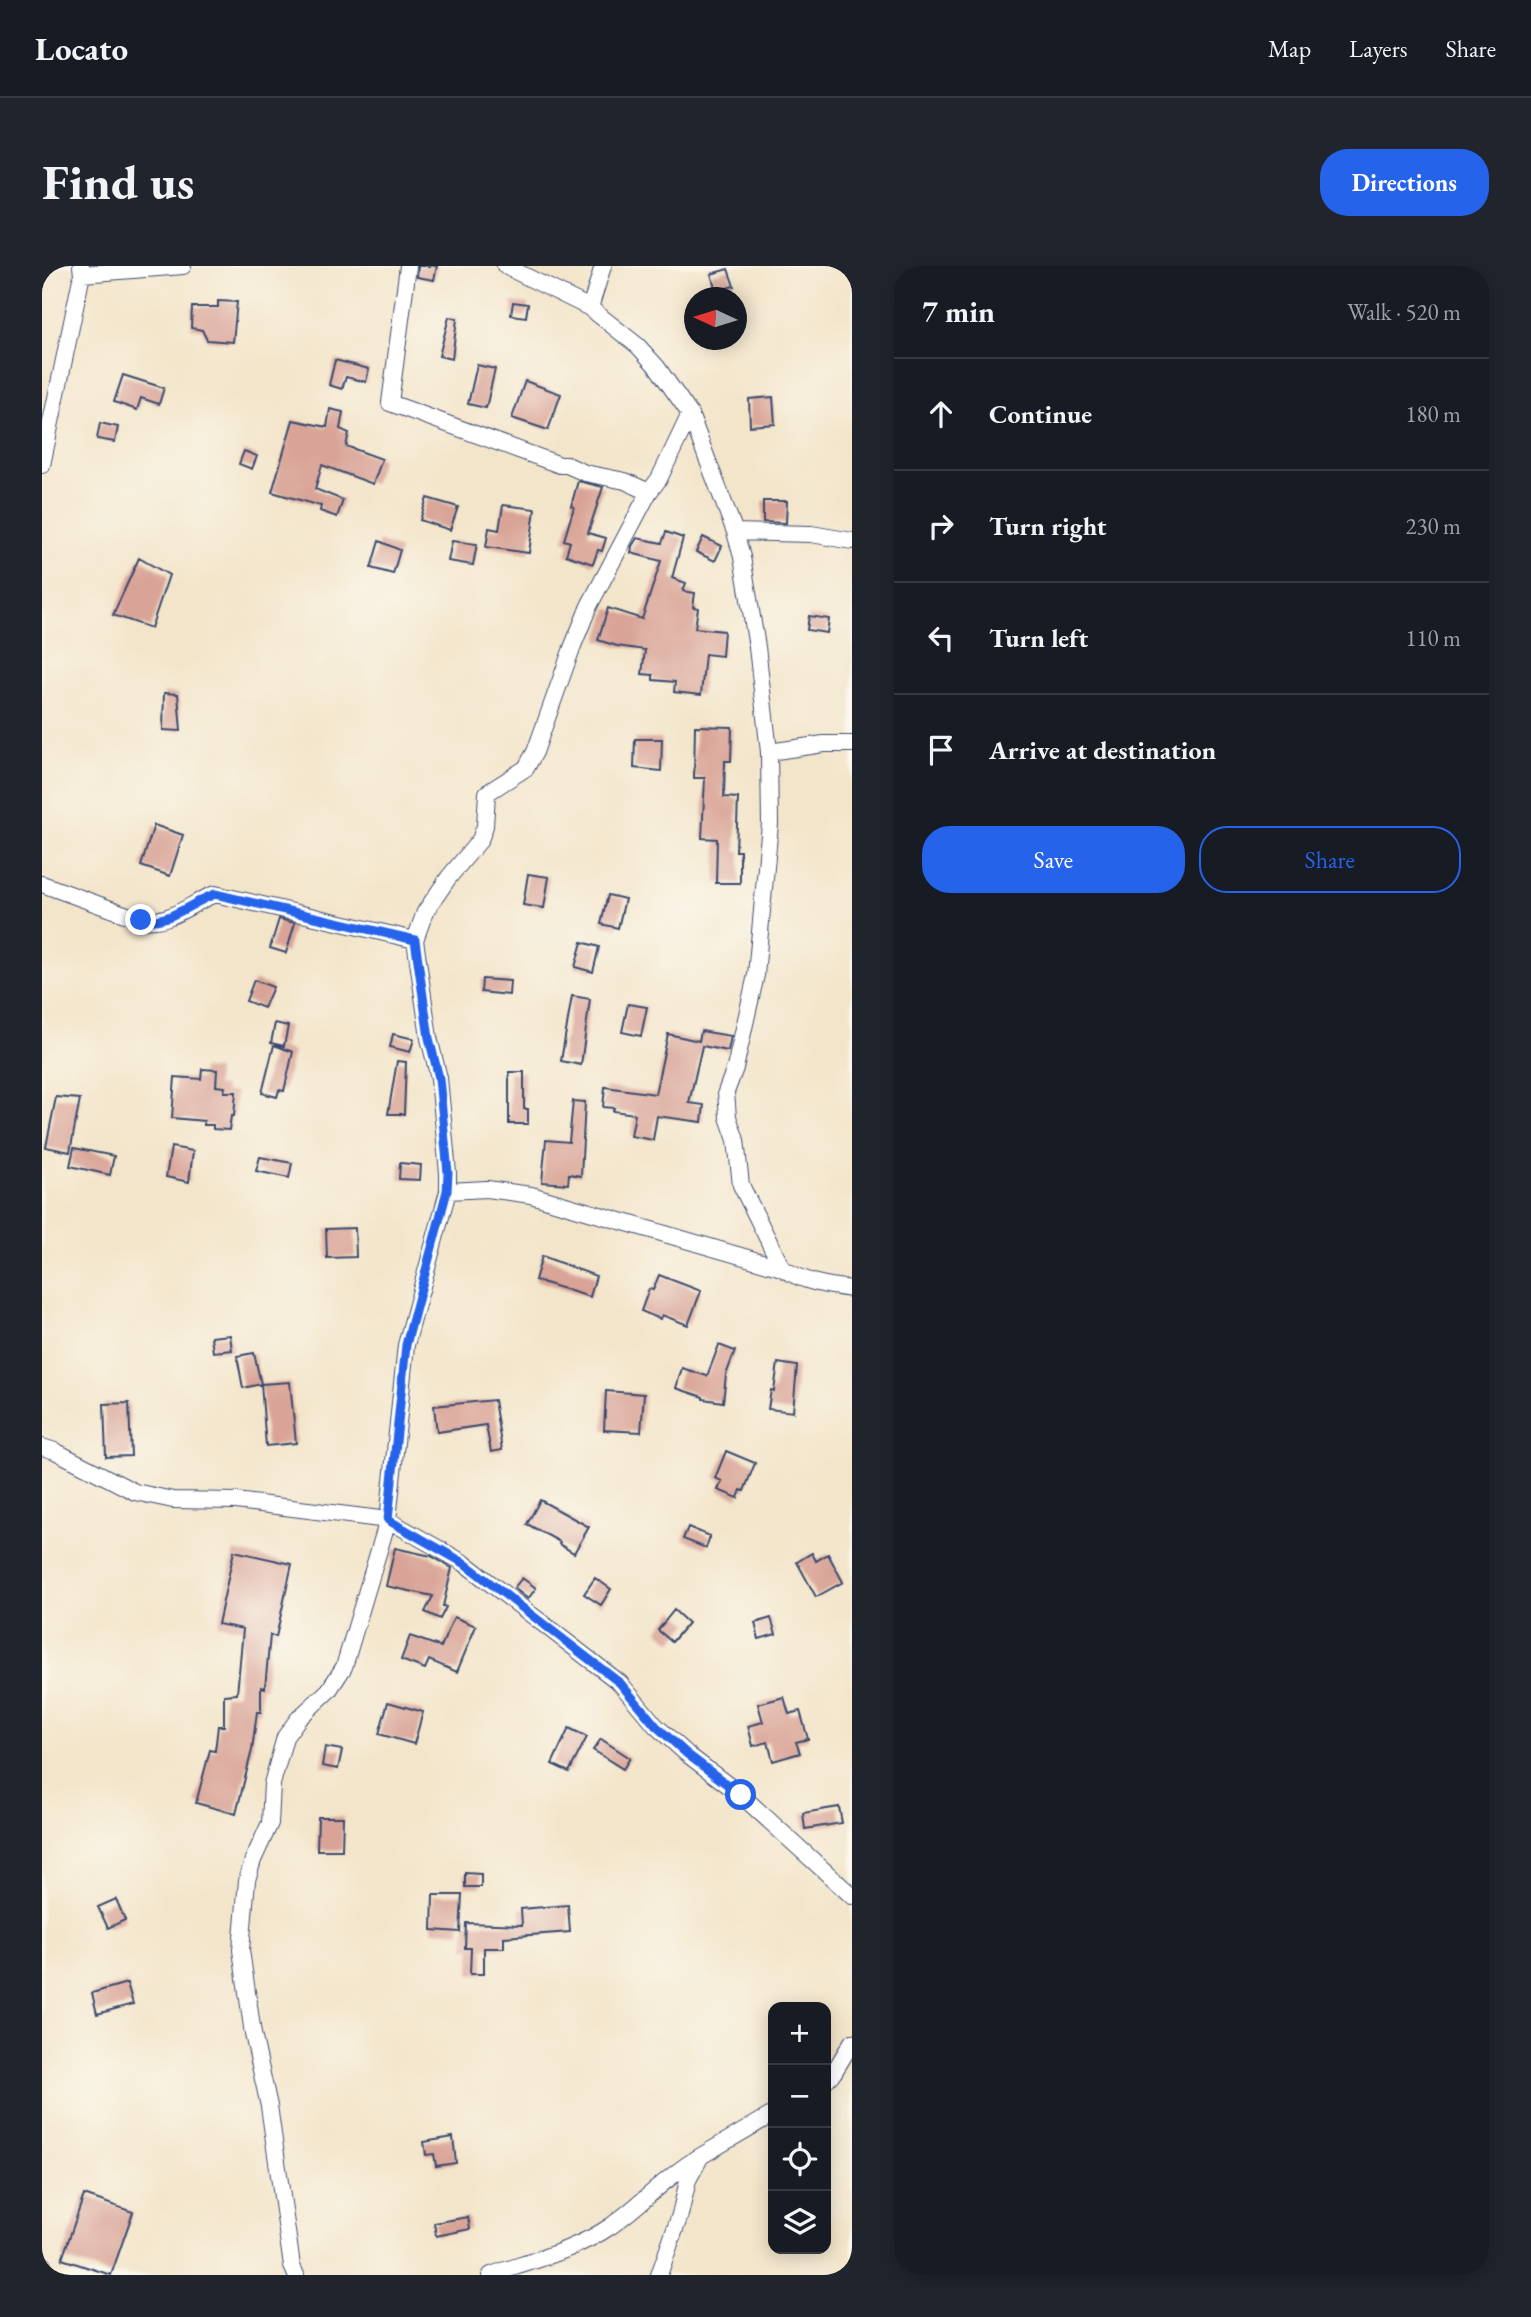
<!DOCTYPE html>
<meta charset="utf-8">
<style>
body{margin:0;font-family:"EB Garamond",serif;background:#20242c;color:#f1f3f6}
.controls{position:absolute;right:21px;bottom:21px;display:grid;overflow:hidden;border-radius:14px;box-shadow:0 4px 18px #0003}
.controls button{width:63px;height:63px;display:grid;place-items:center;padding:0;border:0;border-bottom:2px solid #363941;background:#171b24;color:#f1f3f6;font:35px sans-serif}
.compass{position:absolute;left:642px;top:21px;width:63px;height:63px;border-radius:50%;background:#171b24;box-shadow:0 4px 18px #0003;rotate:274deg}
.stop{position:absolute;width:21px;height:21px;margin:-16px;border:5px solid #2563eb;border-radius:50%;background:#fff}
.stop.end{background:#2563eb;border-color:#fff;box-shadow:0 2px 7px #0008}
.list{margin:0;padding:0;list-style:none}
h2{display:flex;justify-content:space-between;align-items:center;height:91px;margin:0;padding:0 28px;font-size:30px}
h2 small{font-size:23px;font-weight:400;color:#9ea1a6}
.list li{display:grid;grid-template-columns:46px 1fr auto;gap:21px;align-items:center;box-sizing:border-box;height:112px;padding:0 28px;border-top:2px solid #363941}
.list b{display:block;font-size:26px;white-space:nowrap}
.list em{font-size:23px;font-style:normal;color:#9ea1a6}
.actions{display:flex;gap:14px;padding:21px 28px}
.actions a{flex:1;padding:16px 0;border:2px solid #2563eb;border-radius:28px;text-align:center;font-size:24px;color:#2563eb}
.actions .main{background:#2563eb;color:#fff}
.icon{flex:none;width:38px;height:38px;fill:none;stroke:currentColor;stroke-width:2;stroke-linecap:round;stroke-linejoin:round}
.map{position:relative;flex:none;width:810px;height:2009px;overflow:hidden;border-radius:28px}
header{display:flex;align-items:center;gap:42px;box-sizing:border-box;height:98px;padding:0 35px;background:#171b24;border-bottom:2px solid #363941}
header strong{font-size:33px}
nav{display:flex;gap:38px;margin-inline-start:auto;font-size:24px}
.intro{display:flex;align-items:center;justify-content:space-between;box-sizing:border-box;height:168px;padding:0 42px}
h1{margin:0;font-size:49px}
.button{padding:18px 32px;border-radius:28px;background:#2563eb;color:#fff;font-size:24px;font-weight:700}
main{display:flex;gap:42px;padding:0 42px}
aside{flex:1;background:#171b24;border-radius:28px;box-shadow:0 4px 18px #0003}
.map>svg:first-child{display:block}
</style>
<header>
<strong>Locato</strong>
<nav><a>Map</a><a>Layers</a><a>Share</a></nav>
</header>
<div class="intro"><h1>Find us</h1><a class="button">Directions</a></div>
<main>
<div class="map">
<svg width="810" height="2009" viewBox="0 0 810 2009">
<rect width="100%" height="100%" fill="#fbf7ec"/>
<filter id="ink" filterUnits="userSpaceOnUse"><feTurbulence type="fractalNoise" baseFrequency=".0143" numOctaves="2"/><feDisplacementMap in="SourceGraphic" scale="14" xChannelSelector="R" yChannelSelector="G"/><feConvolveMatrix kernelMatrix="1 2 1 2 8 2 1 2 1" color-interpolation-filters="sRGB"/></filter>
<filter id="wash" filterUnits="userSpaceOnUse"><feTurbulence type="fractalNoise" baseFrequency=".00686" numOctaves="4" result="noise"/><feDisplacementMap in="SourceGraphic" scale="28" xChannelSelector="R" yChannelSelector="G"/><feGaussianBlur stdDeviation="1.57" result="paint"/><feColorMatrix in="noise" values="0 0 0 0 0 0 0 0 0 0 0 0 0 0 0 0 0 1.4 0 .05"/><feComposite in="paint" operator="in"/></filter>
<g filter="url(#wash)">
<rect width="100%" height="100%" fill="#f3e5ca"/>
<g id="blocks">
<path fill="#d9a497" d="M376,0H395L392,14L375,11Z
M686,3L692,20L674,25L669,8Z
M176,35L195,36L191,76L165,74L160,64L149,62L150,41H176Z
M471,36L486,38L484,51L469,49Z
M407,51L415,53L410,93L397,90Z
M293,94L327,103L324,116L304,111L300,123L287,119Z
M435,99L453,103L444,142L426,138Z
M81,109L122,122L117,138L99,132L95,144L72,136Z
M483,115L519,128L506,164L470,152Z
M731,131L733,158L708,160L707,133Z
M288,143L301,146L298,163L307,167L304,180L340,193L331,218L280,199L273,223L301,234L295,251L278,245L279,240L230,226L251,154L285,161Z
M58,157L76,161L73,176L55,173Z
M202,185L215,190L210,203L197,198Z
M536,215L561,221L546,267L564,272L560,285L556,284L551,298L524,289L528,276L522,274L532,241L529,240Z
M385,232L416,241L408,264L378,254Z
M721,235H745L744,257L721,256Z
M461,239L493,243L487,287L444,281L447,262L457,264Z
M624,266L641,272L630,312L644,317L641,325L653,327L651,341L656,342L653,362L682,365L680,390L663,388L659,429L632,426L633,416L611,414V409L600,408L603,384L575,380L556,374L566,342L600,353L619,295L589,287L590,280L595,272L620,277Z
M661,271L680,280L673,295L654,286Z
M337,275L358,284L351,308L329,302Z
M410,275L435,278L431,299L406,295Z
M97,292L127,309L109,362L71,349Z
M767,350L787,353L785,367L765,364Z
M122,427L136,428L139,465L121,464Z
M653,460L690,461L689,495H683L682,531L696,532L694,585H698V617H674L675,573L660,572L663,512H652Z
M593,473H620L619,505L592,502Z
M112,559L141,569L128,610L99,600Z
M486,608L507,611L502,642L481,639Z
M566,629L583,633L576,662L559,658Z
M237,653L253,657L244,687L228,682Z
M540,676L557,681L551,706L533,701Z
M440,713L468,715L467,729L439,726Z
M212,714L231,721L222,742L204,735Z
M530,730L548,733L539,799L519,795Z
M586,738L605,741L599,770L580,766Z
M233,757L246,760L242,780L229,777Z
M659,765L689,770L686,785L660,780L647,837L662,839L660,856L615,850L611,874L589,870L593,848L571,845L572,842L561,841L563,821L613,828L626,768L657,775Z
M351,768L372,773L368,786L348,781Z
M232,779L251,786L242,825L237,824L235,831L220,827Z
M355,795L364,796L362,848H346Z
M160,803L175,804L174,820L183,821L182,826H194L192,850H189L187,864L171,863V859H162V855L130,852L133,811L159,813Z
M467,806H482V843H486V858H467Z
M14,831L38,833L28,886L4,881Z
M531,835L543,836L539,910L527,908L526,918L500,916L504,874L527,876Z
M129,881L151,885L147,916L124,911Z
M32,882L72,890L68,909L28,900Z
M218,891L250,897L247,912L214,905Z
M358,897L379,899L378,914L357,913Z
M313,962L314,991L285,992L284,963Z
M500,990L554,1010L548,1031L493,1014Z
M617,1009L659,1025L646,1059L620,1049L618,1053L599,1045L607,1023L611,1024Z
M188,1069L190,1084L171,1086L169,1071Z
M677,1079L693,1085L684,1109L681,1136L661,1133V1131L634,1122L640,1102L665,1110Z
M212,1087L219,1118L201,1122L195,1090Z
M736,1097L755,1100L751,1146L726,1143L729,1124L732,1125Z
M248,1116L254,1177L224,1180L219,1118Z
M564,1125L602,1128L599,1166L562,1164Z
M452,1134L460,1184L449,1186L444,1159L395,1166L392,1140Z
M87,1137L89,1190L64,1191L62,1138Z
M684,1185L713,1197L702,1225L699,1224L696,1232L676,1224L680,1215L673,1212Z
M498,1234L547,1261L532,1287L517,1278L518,1276L485,1258Z
M646,1261L668,1270L664,1282L641,1273Z
M353,1282L389,1290L410,1302L401,1340L404,1341L398,1353L383,1346L391,1330L344,1320Z
M192,1285L250,1298L234,1371L228,1369L223,1422L219,1421V1446H215L210,1484L194,1548L154,1537L168,1484L173,1485L176,1460H182V1429L195,1428L201,1363L176,1358Z
M770,1287L774,1295L786,1288L801,1316L774,1331L755,1296Z
M480,1312L494,1322L486,1333L472,1322Z
M553,1312L569,1323L559,1339L542,1328Z
M632,1344L646,1357L630,1376L616,1364Z
M412,1351L434,1360L415,1406L387,1394L383,1403L359,1394L368,1370L399,1381Z
M729,1352L734,1368L717,1373L713,1357Z
M742,1431L747,1448L758,1445L766,1473L754,1476L758,1487L731,1495L726,1476L711,1480L706,1460L721,1456L716,1438Z
M346,1436L381,1446L372,1478L337,1468Z
M527,1462L545,1471L527,1506L510,1498Z
M559,1473L588,1492L581,1503L551,1484Z
M283,1481L300,1484L296,1503L280,1500Z
M797,1541L800,1557L763,1563L761,1547Z
M276,1551H301L300,1584H275Z
M423,1607L439,1608V1621H423Z
M391,1629H420L418,1666L390,1664Z
M74,1633L83,1654L66,1662L56,1641Z
M526,1639L528,1666L462,1671V1682H442V1708H428L429,1682H423L424,1657L480,1659L479,1643Z
M85,1717L91,1738L55,1748L50,1727Z
M411,1871L414,1897L394,1900L392,1888L384,1889L382,1876Z
M42,1929L91,1946L69,2009L20,1993Z
M426,1951L428,1963L394,1970L392,1957Z"/>
</g>
</g>
<g filter="url(#ink)">
<use href="#blocks" fill-opacity="0" stroke="#3b4a6e" stroke-width="2"/>
<g fill="none" stroke-linecap="round" stroke-linejoin="round">
<g stroke="#3b4a6e" stroke-width="18">
<path id="minor" d="M366,0L348,137L518,199H525L543,207L583,215L607,226
M463,0L548,42L596,80L615,101L648,148L693,266L700,291L715,381L727,486L728,558L714,709L693,802L684,826L686,851L694,874L699,919L740,1002
M40,8L141,0
M548,42L561,0
M0,199L40,8L39,0
M693,266L769,268L810,275
M727,486L782,478H810
M0,618L99,654C128,658 147,638 173,628L373,674
M406,925L445,923L489,929L740,1002C761,1016 785,1020 810,1023
M0,1181L13,1185L93,1226L131,1234L194,1235L346,1254L422,1297L578,1417L614,1460L645,1488L699,1529L810,1630
M784,1814L792,1806L810,1776
M0,1998L6,2009
M254,2009L250,2000L227,1840L211,1768L199,1684L205,1614L211,1594L228,1557L230,1518L243,1471L256,1453L287,1424L302,1401L346,1254L364,1079L406,925V907L397,812L387,772L373,674L383,646L407,611L438,574L443,560L445,527L484,502L493,486L530,382L547,340L607,226L617,213L648,148
M449,2009C489,1995 534,1984 569,1960C601,1937 626,1909 659,1890
M617,2009L638,1949L646,1914L659,1890L731,1848"/>
</g>
<use href="#minor" stroke="#fff" stroke-width="16"/>
</g>
</g>
<g fill="none" stroke-linecap="round" stroke-linejoin="round" filter="url(#ink)">
<path stroke="#2563eb" stroke-width="9" d="M99,654C128,658 146,638 173,628L373,674L387,772L397,812L406,907L405,925L364,1079L346,1254L422,1297L578,1417L614,1460L645,1488L699,1529"/>
</g>
</svg>
<div class="controls">
<button>+</button>
<button>−</button>
<button><svg class="icon" aria-label="locate" viewBox="0 0 24 24"><circle cx="12" cy="12" r="6"/><path d="M12 2v4M12 18v4M2 12h4M18 12h4"/></svg></button>
<button><svg class="icon" aria-label="layers" viewBox="0 0 24 24"><path d="M12 4l9 5-9 5-9-5zM3 14l9 5 9-5"/></svg></button>
</div>
<svg class="compass" viewBox="-18 -18 36 36"><path d="M0-13l5 13h-10z" fill="#e53935"/><path d="M0 13l5-13h-10z" fill="#9ea1a6"/></svg>
<div class="stop" style="left:699px;top:1529px"></div>
<div class="stop end" style="left:99px;top:654px"></div>
</div>
<aside>
<h2>7 min<small>Walk · 520 m</small></h2>
<ul class="list">
<li><svg class="icon" aria-label="ahead" viewBox="0 0 24 24"><path d="M12 20V5M6 11l6-6 6 6"/></svg><div><b>Continue</b></div><em>180 m</em></li>
<li><svg class="icon" aria-label="right" viewBox="0 0 24 24"><path d="M7 20v-9h11M14 6l5 5-5 5"/></svg><div><b>Turn right</b></div><em>230 m</em></li>
<li><svg class="icon" aria-label="left" viewBox="0 0 24 24"><path d="M17 20v-9H6M10 6l-5 5 5 5"/></svg><div><b>Turn left</b></div><em>110 m</em></li>
<li><svg class="icon" aria-label="arrive" viewBox="0 0 24 24"><path d="M6 21V4h12l-3 4 3 4H6"/></svg><div><b>Arrive at destination</b></div></li>
</ul>
<div class="actions"><a class="main">Save</a><a>Share</a></div>
</aside>
</main>
